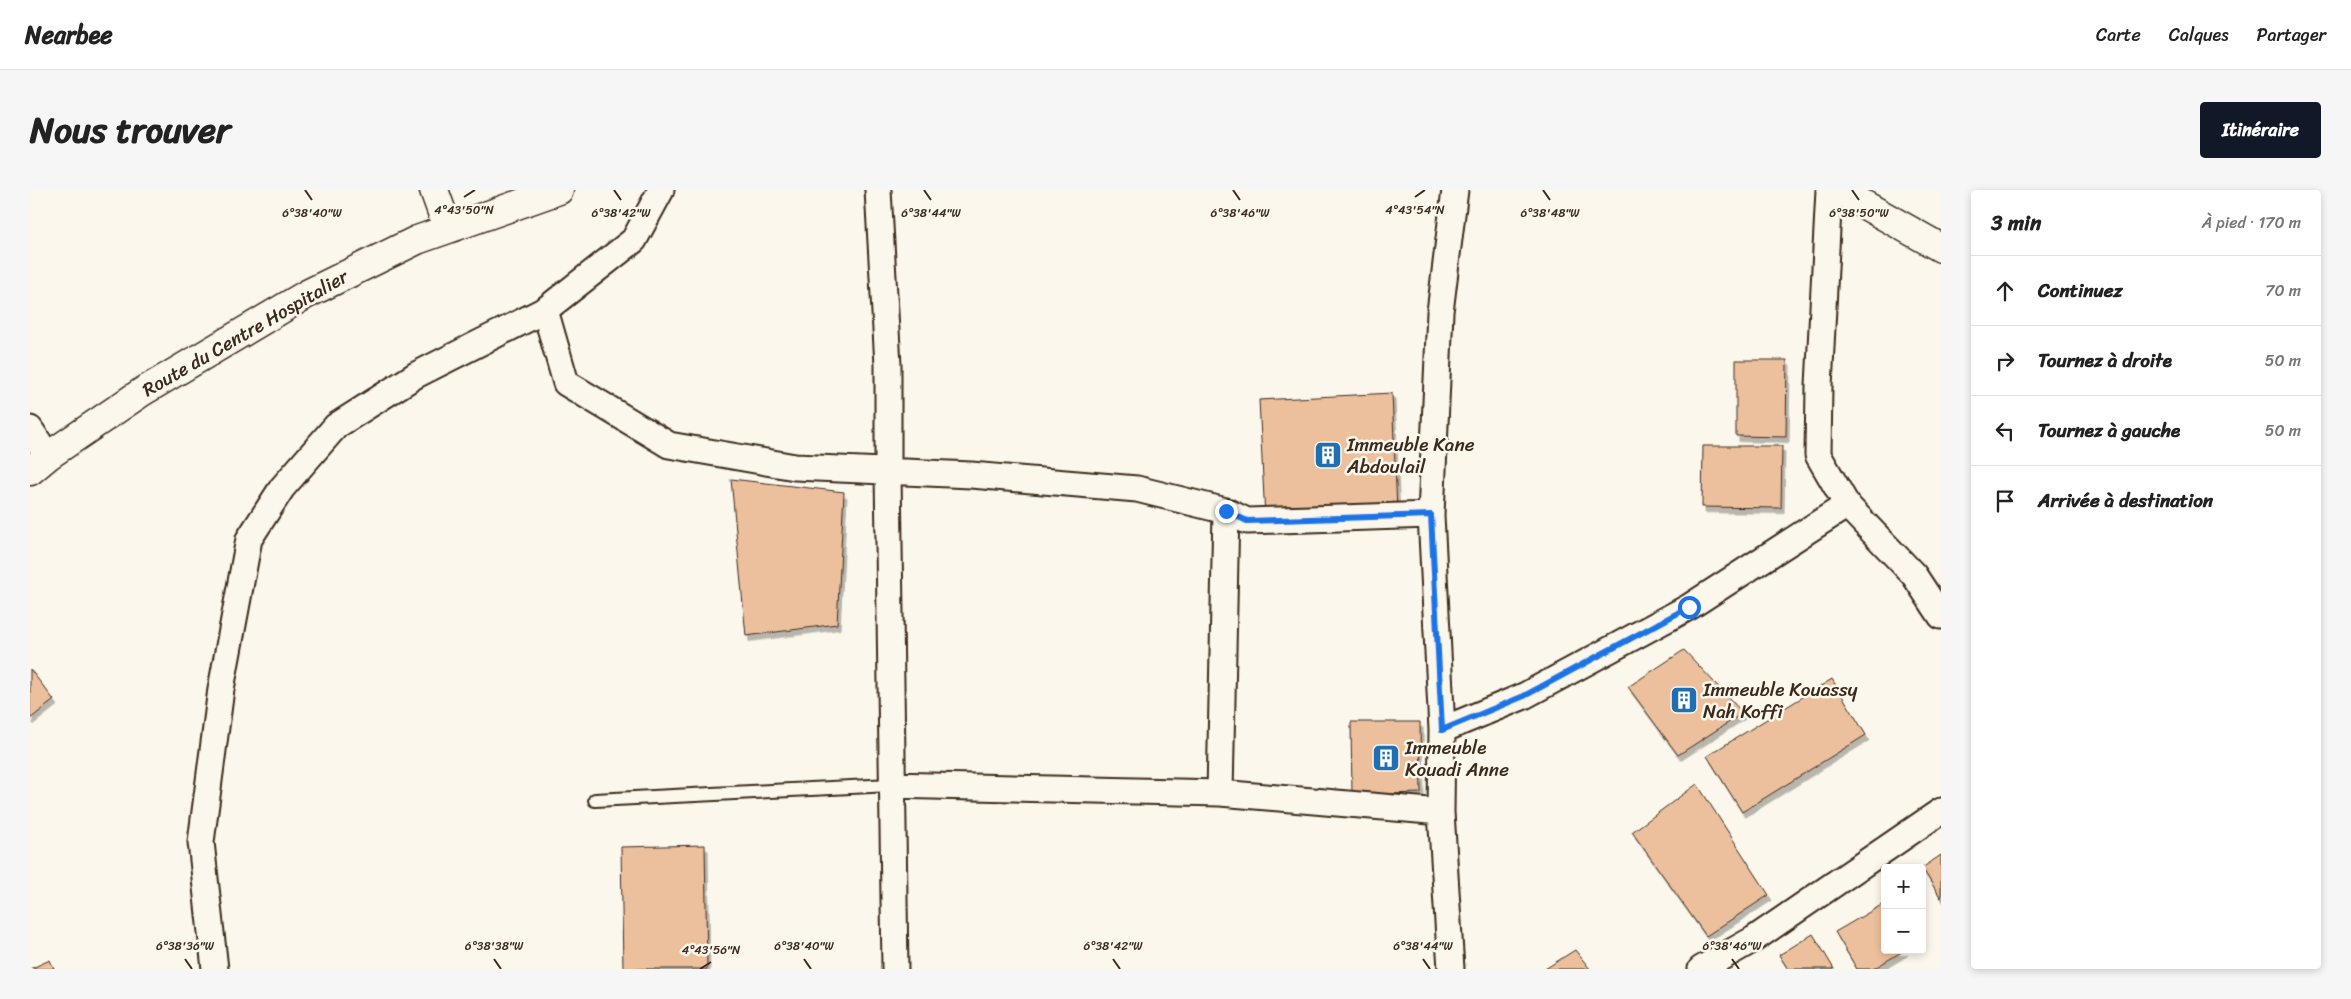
<!DOCTYPE html>
<html lang="fr">
<meta charset="utf-8">
<style>
body{margin:0;font-family:Sriracha,sans-serif;background:#f6f6f6;color:#222}
.controls{position:absolute;right:15px;bottom:15px;display:grid;overflow:hidden;border-radius:5px;box-shadow:0 2px 8px #0003}
.controls button{width:45px;height:45px;display:grid;place-items:center;padding:0;border:0;border-bottom:1px solid #e0e0e0;background:#fff;color:#222;font:25px sans-serif}
.stop{position:absolute;width:15px;height:15px;margin:-11px;border:4px solid #1a73e8;border-radius:50%;background:#fff}
.stop.end{background:#1a73e8;border-color:#fff;box-shadow:0 1px 5px #0008}
.list{margin:0;padding:0;list-style:none}
h2{display:flex;justify-content:space-between;align-items:center;height:65px;margin:0;padding:0 20px;font-size:21px}
h2 small{font-size:16px;font-weight:400;color:#767676}
.list li{display:grid;grid-template-columns:32px 1fr auto;gap:15px;align-items:center;box-sizing:border-box;height:70px;padding:0 20px;border-top:1px solid #e0e0e0}
.list b{display:block;font-size:19px;white-space:nowrap}
.list em{font-size:16px;font-style:normal;color:#767676}
.icon{flex:none;width:28px;height:28px;fill:none;stroke:currentColor;stroke-width:2;stroke-linecap:round;stroke-linejoin:round}
.map{position:relative;flex:none;width:1911px;height:779px;overflow:hidden;border-radius:5px}
header{display:flex;align-items:center;gap:30px;box-sizing:border-box;height:70px;padding:0 25px;background:#fff;border-bottom:1px solid #e0e0e0}
header strong{font-size:24px}
nav{display:flex;gap:28px;margin-inline-start:auto;font-size:18px}
.intro{display:flex;align-items:center;justify-content:space-between;box-sizing:border-box;height:120px;padding:0 30px}
h1{margin:0;font-size:35px}
.button{padding:12px 22px;border-radius:5px;background:#111827;color:#fff;font-size:18px;font-weight:700}
main{display:flex;gap:30px;padding:0 30px}
aside{flex:1;background:#fff;border-radius:5px;box-shadow:0 2px 8px #0003}
.map>svg:first-child{display:block}
</style>
<header>
<strong>Nearbee</strong>
<nav><a>Carte</a><a>Calques</a><a>Partager</a></nav>
</header>
<div class="intro"><h1>Nous trouver</h1><a class="button">Itinéraire</a></div>
<main>
<div class="map">
<svg width="1911" height="779" viewBox="0 0 1911 779">
<defs>
<filter id="shadow"><feDropShadow dx="3" dy="5.5" stdDeviation="0" flood-color="#0004"/></filter>
</defs>
<rect width="100%" height="100%" fill="#fbf7ec"/>
<filter id="ink" filterUnits="userSpaceOnUse"><feTurbulence type="fractalNoise" baseFrequency=".02" numOctaves="2"/><feDisplacementMap in="SourceGraphic" scale="10" xChannelSelector="R" yChannelSelector="G"/><feConvolveMatrix kernelMatrix="1 2 1 2 8 2 1 2 1" color-interpolation-filters="sRGB"/></filter>
<g filter="url(#ink)">
<path fill="#ecc09c" stroke="#3b2a1e" filter="url(#shadow)" d="M1706,170H1757L1756,247L1706,246Z
M1362,203L1367,321L1235,328L1229,210Z
M1673,256H1752L1751,318L1672,317Z
M701,289L814,302L807,434L716,446Z
M1654,460L1713,523L1648,565L1598,497Z
M0,479L24,510L0,529Z
M1802,489L1836,545L1712,622L1677,566Z
M1321,532H1390L1391,603L1322,605Z
M1667,594L1739,705L1676,746L1602,642Z
M675,655L677,779H593L591,657Z
M1911,665V708L1892,678Z
M1855,713V760H1875L1843,779H1827L1805,742Z
M1783,744L1804,779H1758L1749,765Z
M1545,760L1560,779H1515Z
M20,770L24,779H0Z"/>
<g fill="none" stroke-linecap="round" stroke-linejoin="round">
<g stroke="#3b2a1e" stroke-width="16">
<path id="lane" d="M565,610L861,595"/>
</g>
<g stroke="#3b2a1e" stroke-width="29">
<path id="street" d="M848,0L858,175V282L865,779
M1799,0L1789,196L1788,265L1817,315L1884,385L1911,426
M515,120L536,193L639,255L765,277L941,285L1107,299L1196,321L1217,331L1401,325
M0,239L18,266
M1412,540L1494,506L1659,417L1817,315
M861,595L1190,603L1411,622
M1190,603L1196,321
M185,779L171,652L191,499L219,349L252,298L306,236L386,185L515,120L604,50L631,0
M1421,779L1411,622L1412,540L1401,325L1410,122L1425,0
M1671,779L1724,749L1911,621"/>
</g>
<g stroke="#3b2a1e" stroke-width="31">
<path id="secondary" d="M404,0L418,39
M1808,0L1911,58
M0,281L18,266L112,202L277,104L387,50L529,0"/>
</g>
<use href="#lane" stroke="#fbf7ec" stroke-width="12"/>
<use href="#street" stroke="#fbf7ec" stroke-width="25"/>
<use href="#secondary" stroke="#fbf7ec" stroke-width="28"/>
</g>
</g>
<g fill="none" stroke-linecap="round" stroke-linejoin="round" filter="url(#ink)">
<path stroke="#1a73e8" stroke-width="6" d="M1196,321L1217,331L1401,325L1412,540L1494,506L1659,417"/>
</g>
<path fill="none" stroke="#3b2a1e" stroke-width="2" d="M275,0L282,10M584,0L591,10M894,0L901,10M1203,0L1210,10M1513,0L1520,10M1822,0L1829,10M434,7L445,0M1385,7L1395,0M155,769L162,779M464,769L471,779M774,769L781,779M1083,769L1090,779M1393,769L1400,779M1702,769L1709,779M670,779L681,772"/>
<defs>
<g id="building-square" transform="scale(1.4375)"><rect x="-9" y="-9" width="18" height="18" rx="4" fill="#1f6fb2" stroke="#fbf7ec"/><path d="M-4-6H4V6H1V3H-1V6H-4ZM-2.5-4.3h1.7v1.8h-1.7ZM.8-4.3h1.7v1.8H.8ZM-2.5-1h1.7V.8h-1.7ZM.8-1h1.7V.8H.8Z" fill="#fff"/></g>
</defs>
<g fill-rule="evenodd">
<use href="#building-square" x="1298" y="265"/>
<use href="#building-square" x="1654" y="510"/>
<use href="#building-square" x="1356" y="568"/>
</g>
<g text-anchor="middle" dominant-baseline="central" stroke-width="5" stroke-linejoin="round" paint-order="stroke">
<g font-size="19" fill="#3b2a1e" stroke="#fbf7ec">
<text transform="translate(215 143) rotate(-30)">Route du Centre Hospitalier</text>
</g>
<g font-size="19" fill="#3b2a1e" stroke="#fbf7ec" text-anchor="start">
<text x="1317" y="254">Immeuble Kane<tspan x="1317" dy="22">Abdoulail</tspan></text>
<text x="1673" y="499">Immeuble Kouassy<tspan x="1673" dy="22">Nah Koffi</tspan></text>
<text x="1375" y="557">Immeuble<tspan x="1375" dy="22">Kouadi Anne</tspan></text>
</g>
</g>
<g font-size="12" text-anchor="middle" fill="#3b2a1e" stroke="#fbf7ec" stroke-width="5" stroke-linejoin="round" paint-order="stroke">
<text x="1385" y="24">4°43'54"N</text>
<text x="434" y="24">4°43'50"N</text>
<text x="1829" y="27">6°38'50"W</text>
<text x="282" y="27">6°38'40"W</text>
<text x="591" y="27">6°38'42"W</text>
<text x="901" y="27">6°38'44"W</text>
<text x="1210" y="27">6°38'46"W</text>
<text x="1520" y="27">6°38'48"W</text>
<text x="155" y="760">6°38'36"W</text>
<text x="464" y="760">6°38'38"W</text>
<text x="774" y="760">6°38'40"W</text>
<text x="1083" y="760">6°38'42"W</text>
<text x="1393" y="760">6°38'44"W</text>
<text x="1702" y="760">6°38'46"W</text>
<text x="681" y="764">4°43'56"N</text>
</g>
</svg>
<div class="controls">
<button>+</button>
<button>−</button>
</div>
<div class="stop" style="left:1659px;top:417px"></div>
<div class="stop end" style="left:1196px;top:321px"></div>
</div>
<aside>
<h2>3 min<small>À pied · 170 m</small></h2>
<ul class="list">
<li><svg class="icon" aria-label="ahead" viewBox="0 0 24 24"><path d="M12 20V5M6 11l6-6 6 6"/></svg><div><b>Continuez</b></div><em>70 m</em></li>
<li><svg class="icon" aria-label="right" viewBox="0 0 24 24"><path d="M7 20v-9h11M14 6l5 5-5 5"/></svg><div><b>Tournez à droite</b></div><em>50 m</em></li>
<li><svg class="icon" aria-label="left" viewBox="0 0 24 24"><path d="M17 20v-9H6M10 6l-5 5 5 5"/></svg><div><b>Tournez à gauche</b></div><em>50 m</em></li>
<li><svg class="icon" aria-label="arrive" viewBox="0 0 24 24"><path d="M6 21V4h12l-3 4 3 4H6"/></svg><div><b>Arrivée à destination</b></div></li>
</ul>
</aside>
</main>
